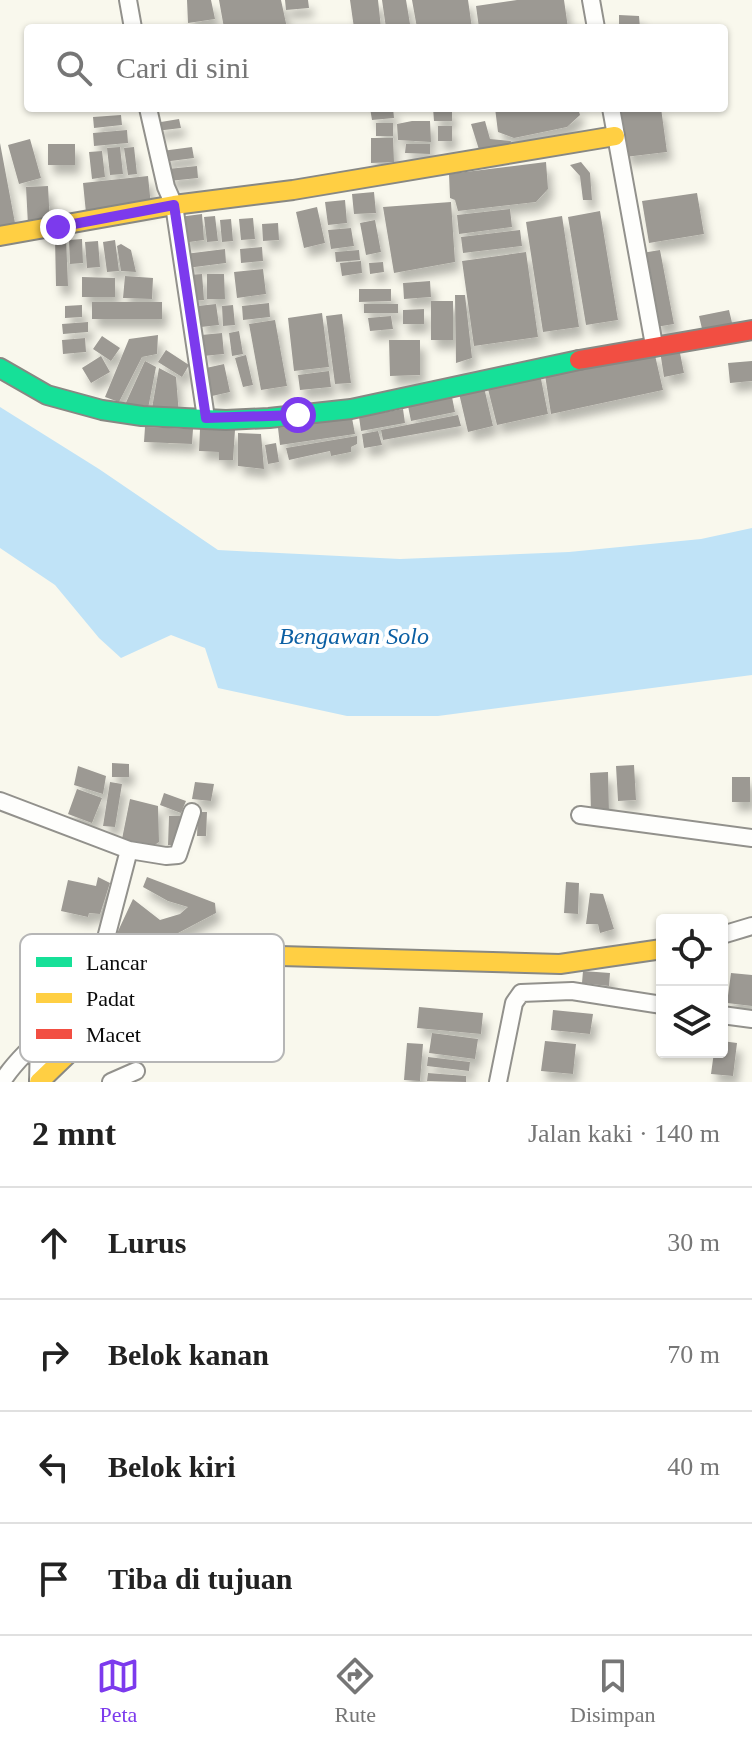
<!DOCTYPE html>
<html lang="id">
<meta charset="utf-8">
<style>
body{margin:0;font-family:Georgia,serif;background:#f2f2f2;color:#222}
.controls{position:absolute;right:24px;bottom:24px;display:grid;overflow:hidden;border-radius:8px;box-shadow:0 2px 6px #0004}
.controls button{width:72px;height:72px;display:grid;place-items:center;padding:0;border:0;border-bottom:2px solid #e0e0e0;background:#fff;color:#222;font:40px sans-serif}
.stop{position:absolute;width:24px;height:24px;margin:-18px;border:6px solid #7c3aed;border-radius:50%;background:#fff}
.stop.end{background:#7c3aed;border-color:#fff;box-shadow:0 2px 8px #0008}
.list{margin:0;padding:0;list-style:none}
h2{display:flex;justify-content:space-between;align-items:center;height:104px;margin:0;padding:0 32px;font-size:34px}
h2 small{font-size:26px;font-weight:400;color:#767676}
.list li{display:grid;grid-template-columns:52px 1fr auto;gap:24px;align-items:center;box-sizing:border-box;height:112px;padding:0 32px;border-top:2px solid #e0e0e0}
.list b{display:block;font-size:30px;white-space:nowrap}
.list em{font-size:26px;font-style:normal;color:#767676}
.icon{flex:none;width:44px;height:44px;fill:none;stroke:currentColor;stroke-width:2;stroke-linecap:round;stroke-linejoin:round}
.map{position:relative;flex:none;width:752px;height:1082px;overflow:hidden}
.search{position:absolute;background:#fff;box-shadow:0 2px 6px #0004;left:24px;right:24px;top:24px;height:88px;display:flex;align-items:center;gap:20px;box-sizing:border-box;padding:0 28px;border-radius:8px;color:#767676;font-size:30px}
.sheet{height:552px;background:#fff}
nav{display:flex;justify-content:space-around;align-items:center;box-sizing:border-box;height:112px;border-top:2px solid #e0e0e0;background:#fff;font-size:22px;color:#767676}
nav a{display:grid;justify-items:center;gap:4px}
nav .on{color:#7c3aed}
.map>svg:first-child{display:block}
</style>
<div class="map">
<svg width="752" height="1082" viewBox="0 0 752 1082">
<defs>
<filter id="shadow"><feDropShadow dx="5" dy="9" stdDeviation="4" flood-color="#0004"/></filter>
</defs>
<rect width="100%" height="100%" fill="#f9f8ed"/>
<path fill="#c0e3f7" d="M0,407L99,469L218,550L400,559L569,552L701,539L752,528V675L438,716H347L218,688L205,648L171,635L121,658L99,638L55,585L0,548Z"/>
<path fill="#9c9993" filter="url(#shadow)" d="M187,0H211L215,19L188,23Z
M219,0H281L287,28H224Z
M285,0H308L309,8L286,10Z
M350,0H378L381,28H354Z
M382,0H406L410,24L386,28Z
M412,0H468L472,28H417Z
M517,0H564L568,28H479L476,6Z
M619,15L639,16L640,28H619Z
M370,108H393L394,118L372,120Z
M433,108H452V121H434Z
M495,108H578L580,115L567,127L514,138L498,132Z
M619,108H661L667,152L625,157Z
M121,115L122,125L94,128L93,117Z
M179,119L181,128L156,131L155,123Z
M412,121H430L431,142L398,140L397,124Z
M485,121L490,139L511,141L510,147L481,156L471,124Z
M376,123H393V136H376Z
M438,126H452V141H438Z
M127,130L128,143L94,146L93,133Z
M371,138H393L394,162L371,163Z
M30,139L41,178L19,184L8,145Z
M0,143L15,223L0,226Z
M48,144H75V165H48Z
M406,144H430V154L405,153Z
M120,147L123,174L110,175L107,148Z
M134,147L137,174L128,175L124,148Z
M192,147L194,158L163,162L162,151Z
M102,151L105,177L92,179L89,152Z
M546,162L548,189L536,202L458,211L455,200L450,198L449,174Z
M581,162L590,173L592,200H583L580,176L570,165Z
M197,166L198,178L169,181L168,169Z
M148,176L151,206L86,213L83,183Z
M48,186L50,224L28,225L26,187Z
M374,192L376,213L354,214L352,194Z
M697,193L704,234L649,243L642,201Z
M345,200L347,223L328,225L325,202Z
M451,202L455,262L394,273L383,207Z
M317,207L325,243L304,248L296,212Z
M510,209L512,227L459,234L457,215Z
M600,211L618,320L586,325L568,217Z
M202,214L204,240L182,243L179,217Z
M215,216L218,241L207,242L204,217Z
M562,216L579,327L543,332L526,222Z
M253,218L255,239L241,240L239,219Z
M231,219L233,241L222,242L220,220Z
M375,220L381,252L366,255L360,223Z
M278,223L279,240L263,241L262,224Z
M351,228L354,246L331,249L328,230Z
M520,230L522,246L463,253L461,237Z
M66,237L68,286H56L55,238Z
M82,239L83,263L70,264L69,240Z
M115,240L119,271L107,272L103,242Z
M98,241L100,267L87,268L85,242Z
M121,244L131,250L136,272L121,271L117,246Z
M262,247L263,261L241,263L240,249Z
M225,249L226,263L187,268L185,254Z
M359,250L360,260L336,262L335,252Z
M660,250L674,324L656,327L642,253Z
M526,252L538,337L474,346L462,261Z
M361,261L362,273L342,276L340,263Z
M383,262L384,272L370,274L369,263Z
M263,269L266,294L237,298L234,272Z
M202,274L204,300L190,301L188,275Z
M207,274H224L225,299H207Z
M125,276L153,278L152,299L123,298Z
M82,277L115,278V297H82Z
M430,281L431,297L404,299L403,283Z
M359,289H391V301L359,302Z
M455,295H465L472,358L456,363Z
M431,301H453V340H431Z
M92,302H162V319H92Z
M269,303L270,317L243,320L242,306Z
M216,304L219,325L201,327L198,306Z
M364,304H398V313H364Z
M82,305V317L65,318V306Z
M233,305L235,325L223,326L222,306Z
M424,309V324H403V310Z
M729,310L733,327L703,333L699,316Z
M322,313L329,367L294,371L288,318Z
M342,314L351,383L335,384L326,316Z
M391,316L393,329L370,331L368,318Z
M275,320L287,386L261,390L249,324Z
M88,322V332L63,334L62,324Z
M239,331L243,354L232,356L229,333Z
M222,333L224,354L203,356L201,335Z
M158,335L157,354L142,357L119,402L105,397L129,339Z
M102,336L120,348L111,361L93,349Z
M85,338L86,352L63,354L62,340Z
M389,340H420V375L390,376Z
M679,348L684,373L664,377L660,351Z
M166,350L189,365L182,377L158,362Z
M654,351L663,390L551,414L545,375Z
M246,355L253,385L243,387L235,358Z
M101,356L110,372L91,383L82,368Z
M145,361L156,367L147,414L124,407Z
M752,361V381L730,383L728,363Z
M224,364L230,392L212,396L206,368Z
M159,368L176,377L179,415L151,414Z
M539,369L548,414L497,425L486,381Z
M329,371L331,387L300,390L298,375Z
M483,383L493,426L468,432L458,389Z
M452,397L455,412L411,421L408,406Z
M403,409L405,423L361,431L359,417Z
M458,415L461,426L383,440L381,430Z
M352,418L355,434L280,445L278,428Z
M145,427L193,429L192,444L144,442Z
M200,429L235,430L233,460H219V452L199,451Z
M378,431L382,445L364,448L362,434Z
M238,433L261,434L264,469L238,466Z
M357,436V444L351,447V452L331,456L330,451L289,460L286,448Z
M276,443L279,462L268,464L265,445Z
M112,763L129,764V777H112Z
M634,765L636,800L618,801L616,766Z
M78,766L106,776L103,794L74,785Z
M608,772L609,813L591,814L590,773Z
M732,777H750V802H732Z
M110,782L122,784L115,827L103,826Z
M195,782L214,784L211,801L192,799Z
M77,789L102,798L92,823L68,814Z
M164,793L186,801L181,813L160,805Z
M130,799L158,806L159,842L153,846L122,839Z
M198,812H207L206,836H197Z
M169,816H180L179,845H168Z
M98,877L110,883L100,914L89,913L88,917L61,911L68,880L96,886Z
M147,877L215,903L216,913L123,962L110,959L112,944L133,899L160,920L180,914L188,907L168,901L143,887Z
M566,882L579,883L578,914L564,913Z
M590,893L603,894L614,929L600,933L598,924H586Z
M583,971L610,973L609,986L582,983Z
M731,973L752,975V1006L727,1003Z
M419,1007L483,1013L481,1034L417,1028Z
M553,1010L593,1014L590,1034L551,1030Z
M432,1033L478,1039L475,1059L429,1053Z
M545,1041L576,1044L573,1074L541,1071Z
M722,1041L737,1043L733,1076L711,1074L714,1052H722Z
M407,1043L423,1044L420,1081L404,1080Z
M428,1057L470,1062L469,1071L427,1066Z
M428,1073L466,1076V1082L427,1081Z"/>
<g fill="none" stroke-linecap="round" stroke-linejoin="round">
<g stroke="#92918c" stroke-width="20">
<path id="street" d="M128,0L133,28
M591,0L596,28
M148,108L166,187L174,205L206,418
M611,108L654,345
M0,801L129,850L100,961L125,991
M580,815L752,838
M129,850L166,856L178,855L192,812
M722,935L752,926
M85,1004L100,961
M722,1015L752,1019
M2,1082C20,1051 96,983 134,993
M38,1082L39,1041
M111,1082L136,1071
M498,1082L514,1003L521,993L572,991L662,1005"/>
</g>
<g stroke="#888883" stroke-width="22">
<path id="fast" d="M0,368L47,395L102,410L142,416L226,420L269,418L351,409L579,360"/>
</g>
<g stroke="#888883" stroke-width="22">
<path id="slow" d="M0,236L174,205L293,190L615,136
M39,1082C101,1023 157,960 248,955L560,964L662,949"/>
</g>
<g stroke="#888883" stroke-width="22">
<path id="jam" d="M579,360L752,330"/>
</g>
<use href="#street" stroke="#fefefc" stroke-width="16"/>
<use href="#fast" stroke="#16e098" stroke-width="18"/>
<use href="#slow" stroke="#ffcf43" stroke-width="18"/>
<use href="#jam" stroke="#f24e42" stroke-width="18"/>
</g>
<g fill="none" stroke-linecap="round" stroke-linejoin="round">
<path stroke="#7c3aed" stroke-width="10" d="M58,227L174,205L206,418L298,415"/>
</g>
<g text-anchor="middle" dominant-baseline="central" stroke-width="8" stroke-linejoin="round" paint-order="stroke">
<g font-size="24" font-style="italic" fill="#0b5fa3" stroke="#fff">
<text x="354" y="636">Bengawan Solo</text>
</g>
</g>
<rect x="20" y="934" width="264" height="128" rx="12" fill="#fff" stroke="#b6b6b6" stroke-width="2"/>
<rect x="36" y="957" width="36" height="10" fill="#16e098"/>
<rect x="36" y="993" width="36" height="10" fill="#ffcf43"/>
<rect x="36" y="1029" width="36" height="10" fill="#f24e42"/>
<g font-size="22" fill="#0a0a0a">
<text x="86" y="970">Lancar</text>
<text x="86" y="1006">Padat</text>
<text x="86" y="1042">Macet</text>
</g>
</svg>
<div class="controls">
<button><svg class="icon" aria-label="locate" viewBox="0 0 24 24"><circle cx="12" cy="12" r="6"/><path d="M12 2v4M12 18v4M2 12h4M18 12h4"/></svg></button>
<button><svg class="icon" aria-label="layers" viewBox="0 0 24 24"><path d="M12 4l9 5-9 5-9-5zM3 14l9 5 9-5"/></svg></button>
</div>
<div class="stop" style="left:298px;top:415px"></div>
<div class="stop end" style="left:58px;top:227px"></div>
<div class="search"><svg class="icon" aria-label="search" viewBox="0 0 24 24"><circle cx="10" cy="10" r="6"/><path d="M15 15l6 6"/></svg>Cari di sini</div>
</div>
<section class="sheet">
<h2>2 mnt<small>Jalan kaki · 140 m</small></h2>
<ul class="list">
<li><svg class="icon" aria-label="ahead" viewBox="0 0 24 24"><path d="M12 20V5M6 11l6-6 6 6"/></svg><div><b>Lurus</b></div><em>30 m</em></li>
<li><svg class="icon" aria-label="right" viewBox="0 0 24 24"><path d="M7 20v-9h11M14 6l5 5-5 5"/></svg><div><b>Belok kanan</b></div><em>70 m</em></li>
<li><svg class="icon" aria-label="left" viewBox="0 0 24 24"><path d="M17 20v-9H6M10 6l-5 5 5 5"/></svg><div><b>Belok kiri</b></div><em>40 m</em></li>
<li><svg class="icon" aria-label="arrive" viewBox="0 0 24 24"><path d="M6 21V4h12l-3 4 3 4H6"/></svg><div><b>Tiba di tujuan</b></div></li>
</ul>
</section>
<nav>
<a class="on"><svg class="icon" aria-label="map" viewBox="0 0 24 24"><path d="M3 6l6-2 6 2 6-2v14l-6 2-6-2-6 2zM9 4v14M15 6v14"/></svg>Peta</a>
<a><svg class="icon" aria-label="directions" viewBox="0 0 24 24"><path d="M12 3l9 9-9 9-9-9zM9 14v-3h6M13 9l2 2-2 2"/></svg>Rute</a>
<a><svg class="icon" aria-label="saved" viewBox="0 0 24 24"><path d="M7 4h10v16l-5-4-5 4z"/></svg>Disimpan</a>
</nav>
